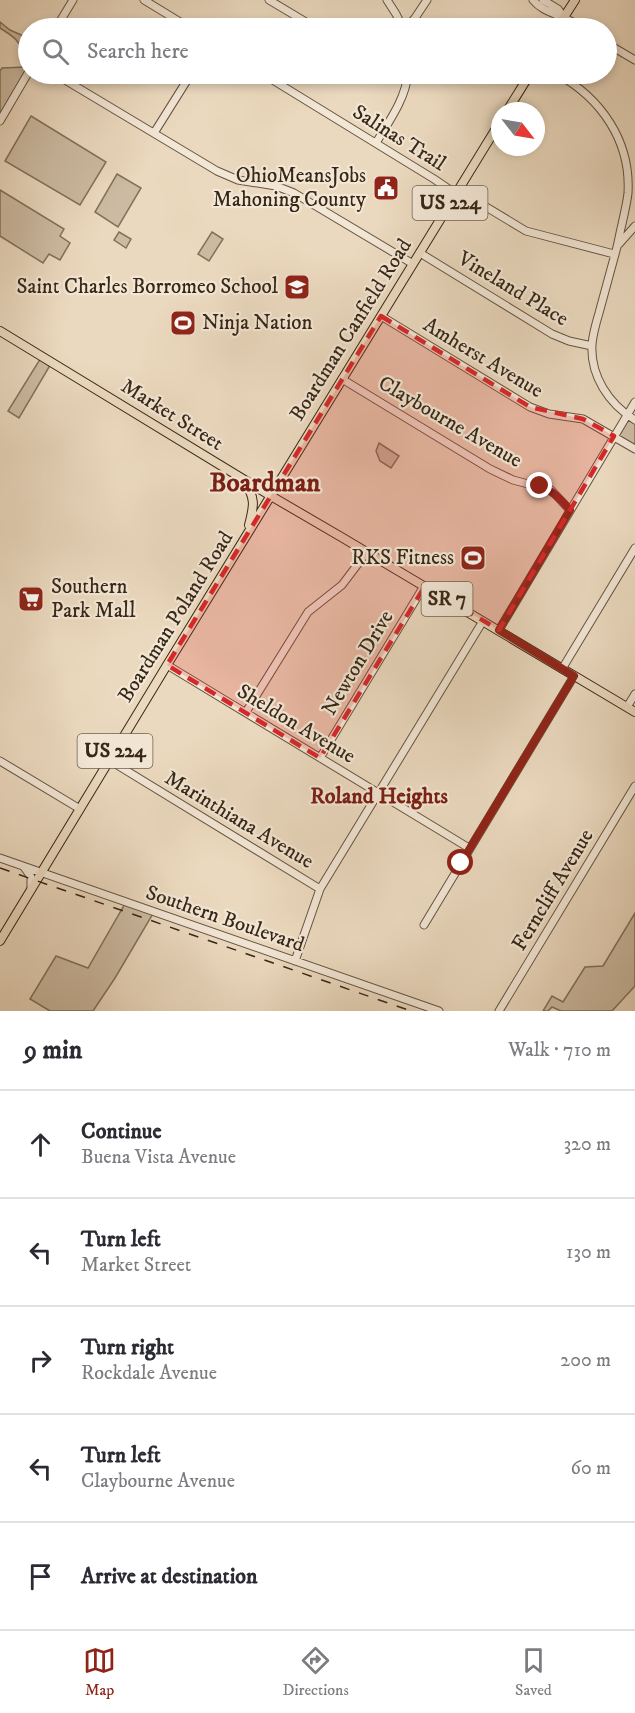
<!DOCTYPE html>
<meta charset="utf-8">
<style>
body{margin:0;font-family:"IM FELL DW Pica",serif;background:#f2f2f3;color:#2b2b33}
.compass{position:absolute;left:491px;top:102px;width:54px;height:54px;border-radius:50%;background:#fff;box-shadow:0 3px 9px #0003;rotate:121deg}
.stop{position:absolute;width:18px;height:18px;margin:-14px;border:4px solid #8f2418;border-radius:50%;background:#fff}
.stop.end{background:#8f2418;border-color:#fff;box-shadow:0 2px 6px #0008}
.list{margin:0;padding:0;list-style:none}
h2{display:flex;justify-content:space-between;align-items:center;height:78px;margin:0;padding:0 24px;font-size:26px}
h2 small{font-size:20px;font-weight:400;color:#7c7c81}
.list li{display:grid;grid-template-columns:39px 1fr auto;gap:18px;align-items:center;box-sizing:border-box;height:108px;padding:0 24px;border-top:2px solid #e1e1e2}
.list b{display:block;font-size:22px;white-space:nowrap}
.list p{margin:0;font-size:20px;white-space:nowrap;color:#7c7c81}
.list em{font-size:20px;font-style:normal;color:#7c7c81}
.icon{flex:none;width:33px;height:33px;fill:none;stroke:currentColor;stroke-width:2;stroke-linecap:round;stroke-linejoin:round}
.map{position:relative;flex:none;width:635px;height:1011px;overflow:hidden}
.search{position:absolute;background:#fff;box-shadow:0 3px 9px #0003;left:18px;right:18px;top:18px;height:66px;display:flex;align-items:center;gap:15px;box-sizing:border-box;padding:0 21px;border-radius:33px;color:#7c7c81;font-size:22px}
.sheet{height:618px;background:#fff}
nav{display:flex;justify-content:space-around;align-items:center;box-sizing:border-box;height:84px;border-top:2px solid #e1e1e2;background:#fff;font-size:16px;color:#7c7c81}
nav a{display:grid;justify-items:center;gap:3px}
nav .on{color:#8f2418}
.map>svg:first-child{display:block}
</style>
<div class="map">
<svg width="635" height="1011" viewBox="0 0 635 1011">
<rect width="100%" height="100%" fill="#ebd9bf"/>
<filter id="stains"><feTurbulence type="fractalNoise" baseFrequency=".00333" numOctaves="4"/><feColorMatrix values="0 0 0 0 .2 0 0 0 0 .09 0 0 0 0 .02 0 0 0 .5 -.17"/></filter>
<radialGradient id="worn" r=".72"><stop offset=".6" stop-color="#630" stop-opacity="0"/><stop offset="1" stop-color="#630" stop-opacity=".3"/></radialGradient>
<path fill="#ccbba2" stroke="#82715c" stroke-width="1.5" d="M0,22L10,30L28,38V58L24,57C21,41 13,36 0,28Z
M26,67L28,70L0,121V71L2,68Z
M31,116L106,162L80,205L5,161Z
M117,174L141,188L118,227L95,212Z
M0,190L64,229L60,236L70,243L60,260L49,254L43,263L0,236Z
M119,232L131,239L126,248L114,240Z
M212,232L223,239L209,261L198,254Z
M42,356L52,362L19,418L8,411Z
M627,415L635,420V449L614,436Z
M379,443L399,456L391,468L380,461L376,451Z
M126,902L154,912L115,978L93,1011H50L30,999L56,956L88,968Z
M635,913V986L612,1011H561L552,1007L548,1011H543L552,996L563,1002L585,967L603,966Z"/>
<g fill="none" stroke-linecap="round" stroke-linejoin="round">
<g stroke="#645440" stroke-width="9">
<path id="minor" d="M144,0L190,28
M269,0L316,28
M387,0L396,14L403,28
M533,0C541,10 553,13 564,18C571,20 577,25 582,28
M543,0L558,9L564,18
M56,28L73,0
M406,28L415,18L427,0
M606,43L635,60
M55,74L217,171L238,180L276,186L294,193L413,264
M263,74L434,179L456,194
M557,74C601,98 631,141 628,193C627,203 624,214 622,224C620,232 619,239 617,247C611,269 605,291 599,313C596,323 593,334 592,344C590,376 609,404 635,420
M0,121L28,73
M154,133L191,74
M376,143C389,121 405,100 408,74
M458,190L526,231L614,254
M619,244L635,226
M420,253L552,334L569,341L592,346
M381,316L530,407L549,414L583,419L635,449
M342,379L490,469L513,480L551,490L570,510
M499,630L635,402
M167,665L469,848
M562,669L635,548
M627,707L635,694
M246,712L308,612L342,585L367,552
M320,758L424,586
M109,760L320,889
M0,761L80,809
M0,858L439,1011
M24,867L31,877V889
M424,925L574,676
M295,961L320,889L483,621
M499,1011L635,786"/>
</g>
<g stroke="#372716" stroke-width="10">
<path id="major" d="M557,28L575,0
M507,111L530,74
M0,331L271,496L343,538L635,712
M244,481C256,498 254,506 249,525
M0,941L167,665L500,122"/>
</g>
<use href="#minor" stroke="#f2e6d5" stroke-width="7"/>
<use href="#major" stroke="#ebd9bf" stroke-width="8"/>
<path stroke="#372716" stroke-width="1.5" stroke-dasharray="10 10" stroke-linecap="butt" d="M0,868L411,1011"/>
</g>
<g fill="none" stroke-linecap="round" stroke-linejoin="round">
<path stroke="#8f2418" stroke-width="8" d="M461,863L574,676L499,630L570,510C561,500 554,491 540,486"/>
</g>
<path fill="#d62828" fill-opacity="0.2" stroke="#d62828" stroke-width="4.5" stroke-dasharray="12 8" stroke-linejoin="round" d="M381,316L530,407L583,419L614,436L499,630L425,586L320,758L167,665Z"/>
<defs>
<g id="civic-square" transform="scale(1.35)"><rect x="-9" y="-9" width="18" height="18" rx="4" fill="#8f2418" stroke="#f2e6d5"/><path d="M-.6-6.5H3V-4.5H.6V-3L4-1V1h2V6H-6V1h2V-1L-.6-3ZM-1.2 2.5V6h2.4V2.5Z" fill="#fff"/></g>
<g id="school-square" transform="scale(1.35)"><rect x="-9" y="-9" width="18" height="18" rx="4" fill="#8f2418" stroke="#f2e6d5"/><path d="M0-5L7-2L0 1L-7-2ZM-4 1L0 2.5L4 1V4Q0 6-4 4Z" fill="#fff"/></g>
<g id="stadium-square" transform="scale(1.35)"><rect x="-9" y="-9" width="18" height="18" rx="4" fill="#8f2418" stroke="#f2e6d5"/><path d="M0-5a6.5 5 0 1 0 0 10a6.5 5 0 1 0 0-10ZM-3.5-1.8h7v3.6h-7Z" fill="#fff"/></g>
<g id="supermarket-square" transform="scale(1.35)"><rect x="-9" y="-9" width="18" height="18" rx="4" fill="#8f2418" stroke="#f2e6d5"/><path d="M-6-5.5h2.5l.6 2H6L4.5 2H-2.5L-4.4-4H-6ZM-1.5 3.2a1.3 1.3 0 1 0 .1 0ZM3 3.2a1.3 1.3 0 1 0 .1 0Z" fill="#fff"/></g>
</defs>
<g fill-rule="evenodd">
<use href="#civic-square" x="386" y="188"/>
<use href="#school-square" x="297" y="287"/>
<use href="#stadium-square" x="183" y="323"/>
<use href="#stadium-square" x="473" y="558"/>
<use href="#supermarket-square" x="31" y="599"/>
</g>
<g text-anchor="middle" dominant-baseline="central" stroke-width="4.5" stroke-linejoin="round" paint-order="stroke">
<g fill="#f2e6d5" stroke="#6f604f" stroke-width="1.5">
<rect x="412.5" y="186" width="75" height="34" rx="4.5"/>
<rect x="421.5" y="582" width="51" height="34" rx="4.5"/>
<rect x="77.5" y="734" width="75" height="34" rx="4.5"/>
</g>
<g font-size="20" font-weight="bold" fill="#372716">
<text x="450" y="203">US 224</text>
<text x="447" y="599">SR 7</text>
<text x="115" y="751">US 224</text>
</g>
<g font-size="21" fill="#372716" stroke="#f2e6d5">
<text transform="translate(399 138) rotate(32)">Salinas Trail</text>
<text transform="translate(513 289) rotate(31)">Vineland Place</text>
<text transform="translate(351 330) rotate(-58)">Boardman Canfield Road</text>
<text transform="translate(483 358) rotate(31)">Amherst Avenue</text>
<text transform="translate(172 415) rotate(32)">Market Street</text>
<text transform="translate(450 422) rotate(30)">Claybourne Avenue</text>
<text transform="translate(176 617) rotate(-58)">Boardman Poland Road</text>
<text transform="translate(358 663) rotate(-59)">Newton Drive</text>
<text transform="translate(296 724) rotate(31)">Sheldon Avenue</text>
<text transform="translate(239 820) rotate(31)">Marinthiana Avenue</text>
<text transform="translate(553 890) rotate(-59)">Ferncliff Avenue</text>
<text transform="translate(225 919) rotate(19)">Southern Boulevard</text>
</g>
<g font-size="21" fill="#372716" stroke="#f2e6d5" text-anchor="end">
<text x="366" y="176">OhioMeansJobs<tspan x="366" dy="24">Mahoning County</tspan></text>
<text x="278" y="287">Saint Charles Borromeo School</text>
<text x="202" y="323" text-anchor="start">Ninja Nation</text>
<text x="454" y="558">RKS Fitness</text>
<text x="51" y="587" text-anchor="start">Southern<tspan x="51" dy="24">Park Mall</tspan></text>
</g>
<g font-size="22" font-weight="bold" fill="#7a1f14" stroke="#f2e6d5">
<text x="379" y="796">Roland Heights</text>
</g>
<g font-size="27" font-weight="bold" fill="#7a1f14" stroke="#f2e6d5">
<text x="265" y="483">Boardman</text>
</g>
</g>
<rect width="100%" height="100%" filter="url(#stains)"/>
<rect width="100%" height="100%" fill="url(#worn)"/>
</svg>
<svg class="compass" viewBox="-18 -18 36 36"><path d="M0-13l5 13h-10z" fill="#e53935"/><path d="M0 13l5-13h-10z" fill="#7c7c81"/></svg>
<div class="stop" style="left:461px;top:863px"></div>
<div class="stop end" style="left:540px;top:486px"></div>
<div class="search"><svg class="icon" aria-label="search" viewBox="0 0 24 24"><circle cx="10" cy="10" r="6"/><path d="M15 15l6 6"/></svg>Search here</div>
</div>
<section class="sheet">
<h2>9 min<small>Walk · 710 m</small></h2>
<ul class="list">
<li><svg class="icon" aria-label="ahead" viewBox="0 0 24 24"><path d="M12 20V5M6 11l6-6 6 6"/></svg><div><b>Continue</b><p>Buena Vista Avenue</p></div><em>320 m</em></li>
<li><svg class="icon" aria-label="left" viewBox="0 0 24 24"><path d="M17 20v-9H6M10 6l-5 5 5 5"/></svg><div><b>Turn left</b><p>Market Street</p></div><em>130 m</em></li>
<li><svg class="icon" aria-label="right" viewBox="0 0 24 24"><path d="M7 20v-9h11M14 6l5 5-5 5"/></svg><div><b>Turn right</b><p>Rockdale Avenue</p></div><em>200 m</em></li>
<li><svg class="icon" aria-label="left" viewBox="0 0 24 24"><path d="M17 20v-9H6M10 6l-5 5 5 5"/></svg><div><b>Turn left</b><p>Claybourne Avenue</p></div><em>60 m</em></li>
<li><svg class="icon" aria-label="arrive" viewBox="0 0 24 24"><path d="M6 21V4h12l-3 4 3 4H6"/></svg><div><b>Arrive at destination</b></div></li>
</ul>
</section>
<nav>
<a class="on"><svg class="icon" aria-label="map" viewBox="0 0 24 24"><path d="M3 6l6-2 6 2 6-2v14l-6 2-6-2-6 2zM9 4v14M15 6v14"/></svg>Map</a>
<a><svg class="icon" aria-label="directions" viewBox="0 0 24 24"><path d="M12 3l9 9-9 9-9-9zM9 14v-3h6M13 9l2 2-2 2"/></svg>Directions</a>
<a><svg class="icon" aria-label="saved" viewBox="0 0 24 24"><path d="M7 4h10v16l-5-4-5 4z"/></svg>Saved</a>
</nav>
